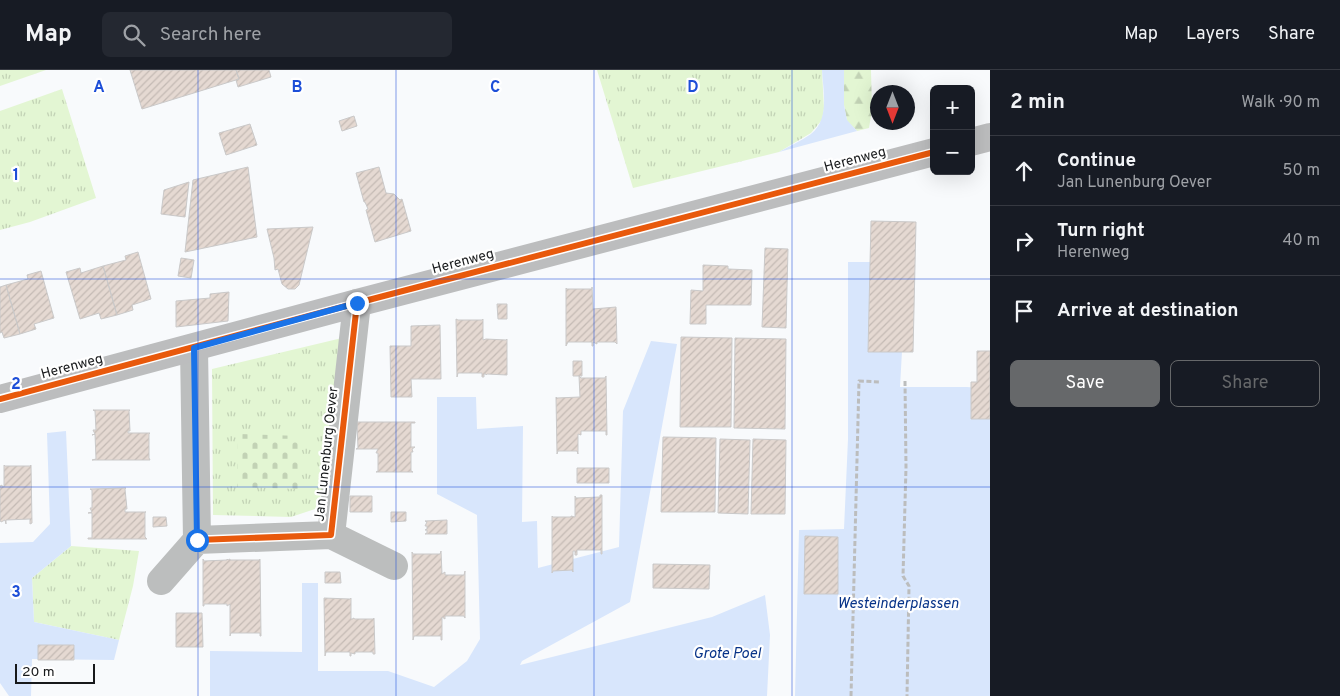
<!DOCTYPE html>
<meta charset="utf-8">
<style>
body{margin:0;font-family:Overpass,sans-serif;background:#242831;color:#f1f3f6}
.controls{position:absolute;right:15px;top:15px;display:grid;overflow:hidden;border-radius:8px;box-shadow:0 5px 20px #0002}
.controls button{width:45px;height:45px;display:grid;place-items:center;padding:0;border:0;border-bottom:1px solid #363941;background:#171b24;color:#f1f3f6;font:25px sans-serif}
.compass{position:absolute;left:870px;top:15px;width:45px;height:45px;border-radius:50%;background:#171b24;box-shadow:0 5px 20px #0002;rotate:180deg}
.scale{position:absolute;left:15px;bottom:12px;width:80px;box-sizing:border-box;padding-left:5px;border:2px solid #17191b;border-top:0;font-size:14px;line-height:18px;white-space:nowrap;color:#17191b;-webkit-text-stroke:4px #fff;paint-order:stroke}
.stop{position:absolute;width:15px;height:15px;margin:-11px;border:4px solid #1a73e8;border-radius:50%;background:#fff}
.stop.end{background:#1a73e8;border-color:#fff;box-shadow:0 1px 5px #0008}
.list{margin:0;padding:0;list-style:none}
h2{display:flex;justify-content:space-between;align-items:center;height:65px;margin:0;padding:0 20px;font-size:21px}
h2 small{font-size:16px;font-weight:400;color:#9ea1a6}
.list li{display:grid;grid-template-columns:32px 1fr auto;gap:15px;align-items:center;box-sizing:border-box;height:70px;padding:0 20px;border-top:1px solid #363941}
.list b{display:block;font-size:19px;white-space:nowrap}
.list p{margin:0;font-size:16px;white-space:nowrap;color:#9ea1a6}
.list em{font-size:16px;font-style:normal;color:#9ea1a6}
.actions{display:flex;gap:10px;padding:15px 20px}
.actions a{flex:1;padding:11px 0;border:1px solid #66686a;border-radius:8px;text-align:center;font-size:18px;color:#66686a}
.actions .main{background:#66686a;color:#fff}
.icon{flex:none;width:28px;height:28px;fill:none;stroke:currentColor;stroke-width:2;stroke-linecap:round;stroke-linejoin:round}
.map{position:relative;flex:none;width:990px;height:626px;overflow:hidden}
header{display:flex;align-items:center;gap:30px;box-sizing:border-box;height:70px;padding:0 25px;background:#171b24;border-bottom:1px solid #363941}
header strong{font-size:24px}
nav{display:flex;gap:28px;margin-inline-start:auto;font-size:18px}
.search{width:350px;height:45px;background:#242831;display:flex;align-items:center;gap:12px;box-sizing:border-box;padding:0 18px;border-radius:8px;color:#9ea1a6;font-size:19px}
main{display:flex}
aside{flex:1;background:#171b24}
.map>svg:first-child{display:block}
</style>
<header>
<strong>Map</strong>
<div class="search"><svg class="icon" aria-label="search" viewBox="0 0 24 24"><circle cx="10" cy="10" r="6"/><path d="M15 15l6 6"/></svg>Search here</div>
<nav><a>Map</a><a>Layers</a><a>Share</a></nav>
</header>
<main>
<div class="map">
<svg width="990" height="626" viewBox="0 0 990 626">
<defs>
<pattern id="grass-tufts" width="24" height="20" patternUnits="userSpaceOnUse" patternTransform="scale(1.25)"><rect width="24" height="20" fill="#e3f6d3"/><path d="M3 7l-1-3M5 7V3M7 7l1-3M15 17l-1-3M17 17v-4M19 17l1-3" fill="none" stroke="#c2d2b5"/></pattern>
<pattern id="forest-firs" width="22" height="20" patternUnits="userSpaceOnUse" patternTransform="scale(1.25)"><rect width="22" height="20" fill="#e3f6d3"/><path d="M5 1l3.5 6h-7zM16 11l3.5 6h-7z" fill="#c2d2b5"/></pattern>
<pattern id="cemetery-stones" width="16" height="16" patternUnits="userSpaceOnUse" patternTransform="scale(1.25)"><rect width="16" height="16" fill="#e3f6d3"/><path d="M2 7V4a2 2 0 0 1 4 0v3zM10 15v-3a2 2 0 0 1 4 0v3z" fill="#c2d2b5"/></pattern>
<pattern id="building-hatch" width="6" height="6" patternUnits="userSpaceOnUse" patternTransform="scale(1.25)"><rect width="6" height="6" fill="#e5d9d2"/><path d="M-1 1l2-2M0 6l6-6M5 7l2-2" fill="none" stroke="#c4bab4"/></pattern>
</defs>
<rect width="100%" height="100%" fill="#f8fafc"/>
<path fill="url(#grass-tufts)" d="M0,0H46L0,16Z
M597,0H822L824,39L822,50L811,63L779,82L633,118Z
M62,19L96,128L30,152L0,160V41Z
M342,268L330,405L315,439L291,447L213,445L212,299Z
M71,476L139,481L133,516L119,570L34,552L32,508Z"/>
<path fill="url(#forest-firs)" d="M844,0H871L872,40L869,58L857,61L847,51L844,35Z"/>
<path fill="url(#cemetery-stones)" d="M238,364L301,366L299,419L237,417Z"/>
<path fill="#d8e6fc" d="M822,0H844V35L847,50L857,61L779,82C789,76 801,71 811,64C830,49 823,21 822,0Z
M848,192H875L902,281L900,317H967L990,319V626H795L799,460L844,459L848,369Z
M651,271L677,274L630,532L522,591L520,595L712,547L765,525L770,565L767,626H210V581L302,582V513H318V601H388L434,617L467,591L480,569L477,445L437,424V327H476L477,359L523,356L522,452L537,451L538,498L619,477L623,341Z
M66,361L71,476L32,508L34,552L119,570L114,590L32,589L31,626H9L0,613V473L33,472L50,454L47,363Z"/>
<path fill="url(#building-hatch)" stroke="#cac9c9" d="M130,0H236L239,9L142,39Z
M236,0H269L271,7L238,17L236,10L239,9Z
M354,46L357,56L342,61L339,51Z
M250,54L257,75L226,85L219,63Z
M248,97L257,167L185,182L193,110Z
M379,97L386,123L394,124L400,130L402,129L411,161L375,172L366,140L368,139L365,132H364L356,103Z
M189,112L185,147L161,144L164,120Z
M871,151L916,152L913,282H868Z
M313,157L299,215L295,219H288L282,214L278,199L275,200L274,188L267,159Z
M765,178L788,179L786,258L762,257Z
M138,182L151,229L132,235L133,240L117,245L103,196L126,190L125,186Z
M181,188L194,190L191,208L178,206Z
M703,195L728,196V199L752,200L751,235H706V254H690L691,220L703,221Z
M103,196L117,245L101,249L99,243L80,249L66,202L80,198L81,203Z
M41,201L54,248L34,254L36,259L20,264L6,215L28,209L27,205Z
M6,215L20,264L4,268L2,262L0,263V217Z
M592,217L593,239L616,237L617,274L615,272H597V274L593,272V276H592V272H568L566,276V218L567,219H592Z
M229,222L228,251L176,257V231L210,228V224Z
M497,234H507V249H498Z
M456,249L458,250H482L483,249V270L486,269L506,270L507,269V305L487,304L486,305V304H484V307H482V303H458L457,307Z
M440,255L441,309H411L412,327H391L390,276H411V256Z
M681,267L732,268L731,357H680Z
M735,268L786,269L785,359L734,358Z
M977,281H990V349H971V312H977Z
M573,291H582V306H573Z
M579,306L581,308H605L606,306L607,365H606V361H581V365L578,364V384L577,381H558L557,384L556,327L557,328L580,327Z
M93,340H130L129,341L130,361H128V363H150L149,364V388L150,390H92L96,389L95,364L92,365L95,364L93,360H96L95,341Z
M356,352H415V353H411V377H415L412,379L413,382H411V401L413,402H376L378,401V383H376L378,379H356L358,378L357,353Z
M663,367L716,368L715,442H661Z
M720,369L750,370L748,444L718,443Z
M753,369L786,370L785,444H751Z
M4,395L5,396H30L31,395L32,453L30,454V449L6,450V454L5,450L1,452L0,450V417L1,415L4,417Z
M577,398H609V413H577Z
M126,418L125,419L127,439H125V442H146H145V467L147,469H88V468H92V443H88L92,442L90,438H92V420L90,419Z
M600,425H602V484H601V480H577V485H575V481H573V502L572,500L553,501L552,503V446L553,447H571V446L575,447V426L576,428L600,427Z
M350,426H372V442H350Z
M391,442H406V451L391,452Z
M153,447H166L167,456L153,457Z
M447,450V464H425L427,463V460H425L427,459V456H425L427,452L425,451Z
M805,466L838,467V524H804Z
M441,481L442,504L445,502V505H464L465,501V548L464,546H445V549L442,547V570H441V566H414L413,570L412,482L413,484H440Z
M203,489L204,491L227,490V489L228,490L230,489V490H259L260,489L261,566H260V563H231L230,566V534L227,536V534H204V536H203Z
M653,494L710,495L709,519L653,518Z
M325,502H340L341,513H325Z
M324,528L350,529L351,528V549H353V548L355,549H373L374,548L375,584H373V582H355V584L351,583V586H350V582H326L325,586Z
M176,543H202L203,577H176Z
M38,575H74V590H38Z"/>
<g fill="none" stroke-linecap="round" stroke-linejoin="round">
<path stroke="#bcbdbd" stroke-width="3" stroke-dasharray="5 2.5" stroke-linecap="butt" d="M905,311L906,397L903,506L909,516L907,626
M851,626L859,311L879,312"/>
<path stroke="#bcbebe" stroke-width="28" d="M331,465L394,496
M197,470L331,465L357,233
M161,511L197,470L194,278"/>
<path stroke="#bcbdbe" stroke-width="28" d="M971,72L990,67
M0,329L357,233L934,82"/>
<g stroke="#fff" stroke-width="9">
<path id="cycleway" d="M0,329L357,233L934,82
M197,470L331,465L357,233"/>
</g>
<use href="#cycleway" stroke="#e8590c" stroke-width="6"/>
</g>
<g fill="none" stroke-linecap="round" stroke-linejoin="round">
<path stroke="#1a73e8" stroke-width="6" d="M197,470L194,278L357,233"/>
</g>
<path fill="none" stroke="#1d4ed8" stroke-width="1" stroke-opacity="0.55" d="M198,0V626M396,0V626M594,0V626M792,0V626M0,209H990M0,417H990"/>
<g text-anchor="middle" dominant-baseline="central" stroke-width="4.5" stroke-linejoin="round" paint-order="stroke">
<g font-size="14" fill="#17191b" stroke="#fff">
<text transform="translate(855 90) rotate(-15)">Herenweg</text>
<text transform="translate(463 192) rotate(-15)">Herenweg</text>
<text transform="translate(72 297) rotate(-15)">Herenweg</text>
<text transform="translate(327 384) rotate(-84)">Jan Lunenburg Oever</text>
</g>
<g font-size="15" font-style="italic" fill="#073388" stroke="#fff">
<text x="898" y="534">Westeinderplassen</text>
<text x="727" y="584">Grote Poel</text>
</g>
</g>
<g font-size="16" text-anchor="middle" font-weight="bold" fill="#1d4ed8" stroke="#fff" stroke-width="4.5" stroke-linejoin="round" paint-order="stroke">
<text x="99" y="22">A</text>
<text x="297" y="22">B</text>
<text x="495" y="22">C</text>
<text x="693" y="22">D</text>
<text x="16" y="110">1</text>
<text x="16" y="319">2</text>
<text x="16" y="527">3</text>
</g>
</svg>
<div class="controls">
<button>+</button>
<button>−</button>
</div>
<svg class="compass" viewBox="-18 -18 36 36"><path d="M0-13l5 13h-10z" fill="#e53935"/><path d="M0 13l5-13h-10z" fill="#9ea1a6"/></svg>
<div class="scale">20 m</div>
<div class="stop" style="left:197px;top:470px"></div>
<div class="stop end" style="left:357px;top:233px"></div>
</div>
<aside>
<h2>2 min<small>Walk · 90 m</small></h2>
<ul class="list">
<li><svg class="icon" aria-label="ahead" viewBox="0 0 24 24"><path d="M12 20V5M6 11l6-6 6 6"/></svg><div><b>Continue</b><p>Jan Lunenburg Oever</p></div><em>50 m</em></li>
<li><svg class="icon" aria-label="right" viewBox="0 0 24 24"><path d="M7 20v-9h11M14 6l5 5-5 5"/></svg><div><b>Turn right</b><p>Herenweg</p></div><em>40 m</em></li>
<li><svg class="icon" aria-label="arrive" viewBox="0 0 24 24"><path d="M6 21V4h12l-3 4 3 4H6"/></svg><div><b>Arrive at destination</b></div></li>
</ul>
<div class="actions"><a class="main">Save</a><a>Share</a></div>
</aside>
</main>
